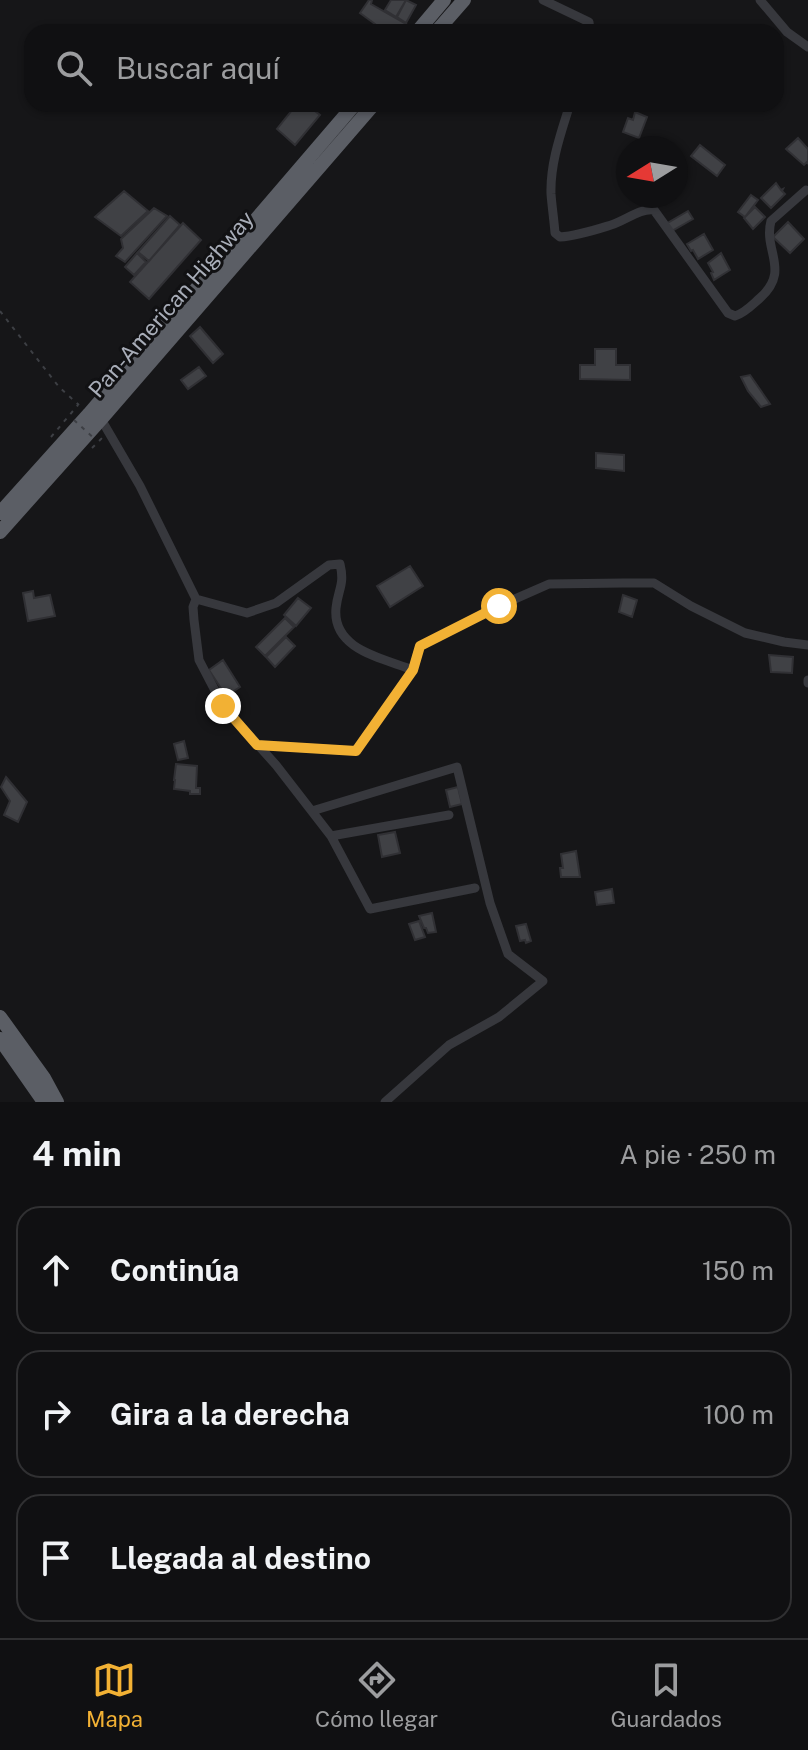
<!DOCTYPE html>
<html lang="es">
<meta charset="utf-8">
<style>
body{margin:0;font-family:"Public Sans",sans-serif;background:#19191b;color:#f1f3f6}
.compass{position:absolute;left:616px;top:136px;width:72px;height:72px;border-radius:50%;background:#101012;box-shadow:0 2px 6px #0004;rotate:259deg}
.stop{position:absolute;width:24px;height:24px;margin:-18px;border:6px solid #f2b134;border-radius:50%;background:#fff}
.stop.end{background:#f2b134;border-color:#fff;box-shadow:0 2px 8px #0008}
.list{margin:0;padding:0;list-style:none}
h2{display:flex;justify-content:space-between;align-items:center;height:104px;margin:0;padding:0 32px;font-size:34px}
h2 small{font-size:26px;font-weight:400;color:#9c9d9f}
.list li{display:grid;grid-template-columns:52px 1fr auto;gap:24px;align-items:center;box-sizing:border-box;height:128px;margin:0 16px 16px;padding:0 16px;border:2px solid #303032;border-radius:24px}
.list b{display:block;font-size:30px;white-space:nowrap}
.list em{font-size:26px;font-style:normal;color:#9c9d9f}
.icon{flex:none;width:44px;height:44px;fill:none;stroke:currentColor;stroke-width:2;stroke-linecap:round;stroke-linejoin:round}
.map{position:relative;flex:none;width:808px;height:1102px;overflow:hidden}
.search{position:absolute;background:#101012;box-shadow:0 2px 6px #0004;left:24px;right:24px;top:24px;height:88px;display:flex;align-items:center;gap:20px;box-sizing:border-box;padding:0 28px;border-radius:24px;color:#9c9d9f;font-size:30px}
.sheet{height:536px;background:#101012}
nav{display:flex;justify-content:space-around;align-items:center;box-sizing:border-box;height:112px;border-top:2px solid #303032;background:#101012;font-size:22px;color:#9c9d9f}
nav a{display:grid;justify-items:center;gap:4px}
nav .on{color:#f2b134}
.map>svg:first-child{display:block}
</style>
<div class="map">
<svg width="808" height="1102" viewBox="0 0 808 1102">
<rect width="100%" height="100%" fill="#161618"/>
<path fill="#404145" stroke="#303034" stroke-width="2" d="M369,0H372L371,4L406,24L399,32H382L374,26L375,24L360,13Z
M391,0H406L396,17L385,10Z
M406,0L416,5L406,23L397,17Z
M297,104H306L320,115L295,145L277,129Z
M635,112L647,117L639,138L623,132L628,118L633,120Z
M798,138L808,149V164L807,162L804,165L786,149Z
M700,145L725,165L717,176L691,156Z
M776,183L781,190L783,189L782,191L785,194L771,208L761,198Z
M124,191L148,211L121,236L95,217Z
M751,195L758,200L745,217L738,212Z
M755,207L765,217L753,229L744,218Z
M154,208L167,216L125,262L116,256L123,248L121,239Z
M688,211L693,219L670,232L666,224Z
M170,216L180,225L149,261L138,252Z
M788,222L804,239L790,253L773,237Z
M183,223L201,240L149,299L130,282Z
M704,234L713,250L698,259L693,250L691,251L687,244Z
M137,253L146,262L134,275L125,267Z
M721,253L730,270L714,280L711,273L713,272L708,263Z
M200,327L223,354L213,363L190,336Z
M595,349H616V365H630V380L580,379V365H595Z
M199,367L206,376L188,389L181,380Z
M750,375L770,404L761,407L748,391L741,377Z
M596,453L624,455V471L596,468Z
M410,566L423,586L390,607L377,586Z
M33,591L34,598L50,595L55,616L28,621L23,593Z
M623,595L637,600L632,617L619,612Z
M298,598L311,608L296,626L284,615Z
M285,618L294,627L265,656L256,647Z
M286,637L295,646L275,667L266,657Z
M769,655L793,657L792,673L771,672Z
M223,660L240,687L226,696L209,670Z
M184,741L188,758L178,760L174,744Z
M176,764L197,766L196,788H200V794H190V791L174,789L175,780H174Z
M6,777L27,802L18,822L4,815L10,801L1,787Z
M458,787L462,804L450,807L446,790Z
M395,832L400,853L382,857L378,835Z
M576,851L580,877H561L560,868H563L561,854Z
M612,889L614,903L597,905L595,892Z
M432,913L436,932L428,933L426,928H424L419,916Z
M419,921L425,937L415,940L409,924Z
M526,924L531,941L526,943L525,940L520,941L516,926Z"/>
<g fill="none" stroke-linecap="round" stroke-linejoin="round">
<path stroke="#3d3f44" stroke-width="2" stroke-dasharray="4 6" stroke-linecap="butt" d="M0,311L59,387L79,405
M51,437L78,405
M92,448L102,438"/>
<path stroke="#37383d" stroke-width="9" d="M543,0L589,22L590,32
M760,0L787,32L808,47
M570,104C561,133 550,163 551,194C552,207 554,220 555,233L560,237C577,236 595,230 611,225C625,221 640,208 654,210L728,313L735,316C745,313 752,305 760,298C791,270 763,251 771,221L806,190
M101,419L140,486L196,599L193,607L194,620L199,660L223,706L276,765L331,836L370,909L475,888
M196,599L247,613L276,603L329,565L340,564C345,585 338,589 336,608C332,650 383,658 413,670
M808,683V680
M257,745L356,751L413,670L420,646L499,606L549,584L623,583H654L691,606L745,633L784,642L808,645
M312,811L457,767L490,903L508,954L543,981L499,1017L449,1045L385,1102
M331,836L449,815"/>
<path stroke="#5b5e65" stroke-width="14" d="M417,32L444,0
M436,32L464,0
M0,513L89,414L355,104
M0,532L101,419L374,104
M0,1017L44,1078L57,1102
M0,1039L44,1102"/>
<path stroke="#3d3f44" stroke-width="2" stroke-dasharray="4 6" stroke-linecap="butt" d="M74,420L96,440"/>
</g>
<g fill="none" stroke-linecap="round" stroke-linejoin="round">
<path stroke="#f2b134" stroke-width="10" d="M223,706L257,745L356,751L413,670L420,646L499,606"/>
</g>
<g text-anchor="middle" dominant-baseline="central" stroke-width="6" stroke-linejoin="round" paint-order="stroke">
<g font-size="22" fill="#a8adb8" stroke="#111113">
<text transform="translate(171 304) rotate(-49)">Pan-American Highway</text>
</g>
</g>
</svg>
<svg class="compass" viewBox="-18 -18 36 36"><path d="M0-13l5 13h-10z" fill="#e53935"/><path d="M0 13l5-13h-10z" fill="#9c9d9f"/></svg>
<div class="stop" style="left:499px;top:606px"></div>
<div class="stop end" style="left:223px;top:706px"></div>
<div class="search"><svg class="icon" aria-label="search" viewBox="0 0 24 24"><circle cx="10" cy="10" r="6"/><path d="M15 15l6 6"/></svg>Buscar aquí</div>
</div>
<section class="sheet">
<h2>4 min<small>A pie · 250 m</small></h2>
<ul class="list">
<li><svg class="icon" aria-label="ahead" viewBox="0 0 24 24"><path d="M12 20V5M6 11l6-6 6 6"/></svg><div><b>Continúa</b></div><em>150 m</em></li>
<li><svg class="icon" aria-label="right" viewBox="0 0 24 24"><path d="M7 20v-9h11M14 6l5 5-5 5"/></svg><div><b>Gira a la derecha</b></div><em>100 m</em></li>
<li><svg class="icon" aria-label="arrive" viewBox="0 0 24 24"><path d="M6 21V4h12l-3 4 3 4H6"/></svg><div><b>Llegada al destino</b></div></li>
</ul>
</section>
<nav>
<a class="on"><svg class="icon" aria-label="map" viewBox="0 0 24 24"><path d="M3 6l6-2 6 2 6-2v14l-6 2-6-2-6 2zM9 4v14M15 6v14"/></svg>Mapa</a>
<a><svg class="icon" aria-label="directions" viewBox="0 0 24 24"><path d="M12 3l9 9-9 9-9-9zM9 14v-3h6M13 9l2 2-2 2"/></svg>Cómo llegar</a>
<a><svg class="icon" aria-label="saved" viewBox="0 0 24 24"><path d="M7 4h10v16l-5-4-5 4z"/></svg>Guardados</a>
</nav>
